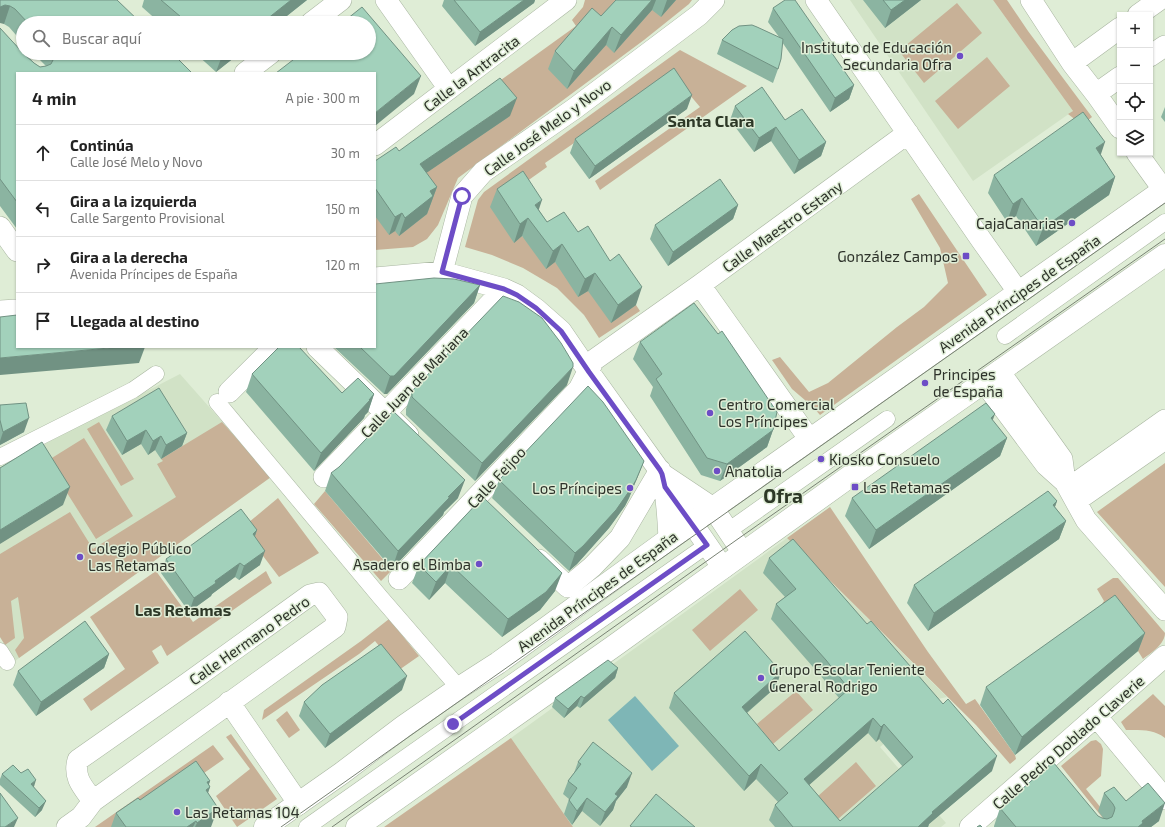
<!DOCTYPE html>
<html lang="es">
<meta charset="utf-8">
<style>
body{margin:0;font-family:"Exo 2",sans-serif;background:#f6f6f6;color:#222}
.controls{position:absolute;right:12px;top:12px;display:grid;overflow:hidden;border-radius:0px;box-shadow:0 1px 3px #0004}
.controls button{width:36px;height:36px;display:grid;place-items:center;padding:0;border:0;border-bottom:1px solid #e0e0e0;background:#fff;color:#222;font:20px sans-serif}
.stop{position:absolute;width:12px;height:12px;margin:-9px;border:3px solid #6d4dc6;border-radius:50%;background:#fff}
.stop.end{background:#6d4dc6;border-color:#fff;box-shadow:0 1px 4px #0008}
.list{margin:0;padding:0;list-style:none}
h2{display:flex;justify-content:space-between;align-items:center;height:52px;margin:0;padding:0 16px;font-size:17px}
h2 small{font-size:13px;font-weight:400;color:#767676}
.list li{display:grid;grid-template-columns:26px 1fr auto;gap:12px;align-items:center;box-sizing:border-box;height:56px;padding:0 16px;border-top:1px solid #e0e0e0}
.list b{display:block;font-size:15px;white-space:nowrap}
.list p{margin:0;font-size:13px;white-space:nowrap;color:#767676}
.list em{font-size:13px;font-style:normal;color:#767676}
.icon{flex:none;width:22px;height:22px;fill:none;stroke:currentColor;stroke-width:2;stroke-linecap:round;stroke-linejoin:round}
.map{position:relative;flex:none;width:1165px;height:827px;overflow:hidden}
.search{position:absolute;background:#fff;box-shadow:0 1px 3px #0004;left:16px;top:16px;width:360px;height:44px;display:flex;align-items:center;gap:10px;box-sizing:border-box;padding:0 14px;border-radius:22px;color:#767676;font-size:15px}
.panel{position:absolute;background:#fff;box-shadow:0 1px 3px #0004;left:16px;top:72px;width:360px;height:276px;border-radius:0px}
.map>svg:first-child{display:block}
</style>
<div class="map">
<svg width="1165" height="827" viewBox="0 0 1165 827">
<rect width="100%" height="100%" fill="#dfedd6"/>
<path fill="#d1e2c6" d="M850,0H993L1073,111L973,181Z
M180,374L271,477L15,661L0,637V467Z
M787,538L947,697L938,699L926,687L929,706L880,747L946,823L941,827H573L511,738Z"/>
<path fill="#c8b197" d="M585,0H692L689,4L644,40L458,178L438,225L427,239L413,247L375,250V162L384,164L576,26L572,20L583,7Z
M993,0H1007L1028,31L1092,117L1082,125L1068,114L1073,111Z
M957,3L982,33L924,83L899,51Z
M680,50L747,86L600,190L595,181L700,107L673,75L545,163L547,167L516,189L522,236L555,262L636,305L640,311L599,338L584,315L557,288L523,268L492,255L465,247L478,200L484,192Z
M987,57L1010,86L958,129L935,101Z
M919,194L987,295L820,415L813,407L792,389L772,360L780,357L809,392L828,383L897,327L924,307L948,283L940,248L911,199Z
M99,422L134,479L121,486L87,429Z
M222,422L271,477L19,658L15,650L24,638L18,597L11,601L15,638L5,645L0,637V554L70,512L93,549L176,497L157,464L163,461L161,459Z
M84,438L133,516L96,539L47,461Z
M1165,463V587L1097,512Z
M325,491L392,570L381,581L314,504Z
M278,498L319,553L279,577L242,528Z
M830,507L928,652L966,704L975,699L1015,755L1016,759L1010,764L976,725L787,538Z
M156,571L193,622L266,571L272,583L167,656L161,645L152,651L159,663L91,711L83,699L125,669L90,617Z
M1113,578H1118L1165,633C1165,644 1151,653 1143,659L1138,651L1102,604L1104,601L1097,589Z
M740,589L758,610L710,651L692,630Z
M389,619L419,656L399,670L375,641L359,654L262,720L264,710L361,641Z
M796,691L813,710L773,744L757,724Z
M1153,694L1165,706V738C1154,729 1140,730 1126,730L1121,722Z
M287,711L300,730L289,738L276,720Z
M231,734L277,799L237,827L216,796L250,769L226,737Z
M511,738L573,827H384Z
M1096,740L1101,744L1103,749L1101,776L1086,789L1116,827H1110L1061,766L1091,741Z
M213,745L224,759L127,827H95Z
M856,762L876,786L838,819L817,797Z"/>
<path fill="#7eb6b6" d="M635,696L679,746L652,771L608,720Z"/>
<g fill="none" stroke-linecap="round" stroke-linejoin="round">
<g stroke="#a9b6a1" stroke-width="17">
<path id="pedestrian" d="M1005,336L1165,222
M217,402L381,598L459,688
M0,457L133,390L156,374
M728,531L887,419
M0,651L7,662
M307,827L707,545"/>
</g>
<g stroke="#a9b6a1" stroke-width="22">
<path id="minor" d="M386,0L449,89
M816,0L982,241L1019,293
M1031,0L1072,63L1096,94L1120,128
M1138,15L1159,0
M311,23L341,0
M1150,56L1165,46
M1072,63L1120,28
M245,73L271,53
M1096,94L1120,77
M375,145L566,0
M1137,153L1165,192
M0,227L17,251
M442,272L462,196L483,172L574,109L699,15L714,0
M375,278L442,272L504,289L517,295L536,309L561,331L589,372L662,474C667,496 668,517 669,539
M700,285L810,440
M0,311L17,310
M317,347L408,435
M999,371L1062,459L1065,482
M984,382L1046,465L1065,482L1086,520L1165,610
M229,392L274,347
M662,474L713,508L743,553
M324,477L504,289
M665,488L692,523L723,568
M1069,488L1165,420
M1076,501L1165,439
M539,560L568,587L592,567L620,538L660,470
M399,579L579,389L594,360L700,285L908,133
M229,702L299,804
M1096,716L1165,799
M67,827L81,817L93,801L335,627L337,617L319,593L310,595L188,683L78,760C73,778 83,787 93,801
M970,827L1165,656"/>
</g>
<g stroke="#a9b6a1" stroke-width="23">
<path id="secondary" d="M265,827L342,773L404,726L459,688L498,663L669,539L1165,189
M357,827L614,646L849,477L1165,255"/>
</g>
<use href="#pedestrian" stroke="#fff" stroke-width="16"/>
<use href="#minor" stroke="#fff" stroke-width="21"/>
<use href="#secondary" stroke="#fff" stroke-width="22"/>
<path stroke="#798274" stroke-width="1" d="M281,827L1165,203
M332,827L735,541L1165,239"/>
</g>
<path fill="#8bb4a1" fill-rule="evenodd" d="M0,0L141,23H23V43L9,27L4,24Z
M144,0H307L278,23H160L142,7Z
M444,0H535L534,3L475,46L442,6Z
M616,0H676L661,17L652,10L614,53L606,45L567,89L548,69L555,51L601,16Z
M863,0H921L885,28Z
M773,8L854,85L849,99L830,112L782,42L778,69L773,83L717,54L722,40L779,37L768,22Z
M0,28L9,38L34,63L40,67L46,66L33,53H172L17,73V229L0,206Z
M195,53H240L216,72Z
M735,106L785,120L826,142L821,156L794,174L771,141L754,152L730,120Z
M1165,107V122L1161,117Z
M687,109L589,179L570,153L575,139Z
M510,116L426,173L437,187L427,214L399,236L395,231L389,235L375,216V161L399,151Z
M1101,155L1115,177L1109,195L1036,246L1016,216L1007,222L988,193L994,175Z
M497,189L539,210L547,222L578,232L636,305L611,323L588,291L578,297L555,262L546,269L522,236L514,243L490,207Z
M738,205L733,219L668,266L650,239L655,225Z
M480,285L474,303L387,394H384L334,347H375Z
M640,342L773,430L767,447L720,481L701,475L650,396L653,387L633,359Z
M252,374L342,393L374,394L368,412L365,415L364,418L314,471L246,392Z
M567,385L475,481L406,415V409L412,391Z
M0,405L24,432L0,445Z
M112,416L187,433L182,446L161,459L155,450L148,455L141,444L122,455L106,430Z
M1007,438L1000,456L869,549L845,516L852,498Z
M644,461L629,498L625,506L609,528L577,564L569,571L492,498L499,480Z
M331,473L458,498L444,512L443,515L392,569L325,491Z
M481,499L555,591L540,610L502,637L445,583L429,600L412,583L419,565Z
M1057,501L1055,507L1066,521L1059,539L928,631L907,603L914,585Z
M257,530L255,536L260,565L239,580L235,577L212,594L211,596L189,612L161,573L166,559L186,549Z
M769,558L992,771L929,824L928,827H775L769,820L775,805L778,802L756,779L744,791L669,708L674,693L776,687L747,713L779,751L839,698L820,675L771,619L776,604L785,597L763,573ZM868,733L876,742L879,739L903,767L840,821L809,785Z
M1145,633L1138,651L1015,755L980,705L986,687Z
M109,654L104,668L36,716L13,685L18,671Z
M618,668L615,678L580,708L577,706L564,718L552,707L555,698Z
M402,690L325,748L299,716L304,702Z
M578,762L627,787L616,801L613,810L600,826L582,811L572,825L564,814L569,799L563,794L568,781L574,773Z
M2,774L34,787L42,810L35,817L0,785V779Z
M210,781L209,784L210,787L208,793L211,827H111L116,813Z
M1104,793L1126,801L1159,821L1151,827H994V826L1000,808L1104,819L1098,811Z"/>
<path fill="#719283" d="M291,0H307L278,23H262Z
M524,0H535L534,3L475,46L480,32Z
M652,0H656L652,10L614,53L621,35Z
M667,0H676L661,17Z
M905,0H921L885,28L891,10Z
M5,5L10,6L4,24L0,23V7Z
M612,27L606,45L567,89L574,71Z
M223,53H240L216,72Z
M421,76L414,94L375,126V113Z
M854,85L849,99L830,112L835,98Z
M692,95L687,109L589,179L595,166Z
M517,98L510,116L413,182L420,164Z
M776,127L771,141L754,152L759,138Z
M826,142L821,156L794,174L799,160Z
M1105,142L1099,160L1096,148Z
M1115,177L1109,195L1036,246L1043,228Z
M437,187L427,214L399,236L405,218L430,191Z
M1022,198L1016,216L1007,222L1013,204Z
M542,200L536,218L535,205Z
M738,205L733,219L668,266L673,252Z
M402,213L395,231L389,235L395,217Z
M528,218L522,236L514,243L520,224Z
M562,244L555,262L546,269L553,251Z
M595,273L588,291L578,297L585,279Z
M480,285L474,303L387,394H384L390,376Z
M642,287L636,305L611,323L618,305Z
M120,347H145L139,363L0,375V358Z
M573,367L567,385L475,481L482,463Z
M374,394L368,412L365,415L364,418L314,471L321,453Z
M995,414L988,433L991,418Z
M29,418L24,432L0,445V441L3,432Z
M146,430L141,444L122,455L127,441Z
M773,430L767,447L720,481L727,464Z
M187,433L182,446L161,459L166,445Z
M161,436L155,450L148,455L153,441Z
M1007,438L1000,456L869,549L876,530Z
M644,461L629,498L625,506L609,528L577,564L569,571L575,553Z
M465,480L458,498L444,512L443,515L392,569L398,551L448,497Z
M70,487L63,505L0,544V530Z
M1057,501L1050,520L1053,505Z
M1066,521L1059,539L928,631L934,613Z
M257,530L252,544L253,534Z
M265,551L260,565L239,580L244,566Z
M240,563L235,577L212,594L211,596L189,612L194,598L215,581Z
M451,565L445,583L429,600L436,582Z
M562,573L555,591L540,610L502,637L508,619Z
M1145,633L1138,651L1015,755L1022,737Z
M109,654L104,668L36,716L41,702Z
M618,668L615,678L580,708L584,698Z
M781,672L776,687L736,722L742,707Z
M407,676L402,690L325,748L330,734Z
M581,696L577,706L564,718L568,709Z
M873,718L868,733L799,794L804,779Z
M884,724L879,739L876,742L881,727Z
M997,756L992,771L929,824L928,827H918L932,812Z
M761,764L756,779L744,791L749,776Z
M632,773L627,787L616,801L613,810L600,826L605,812L615,794Z
M36,780L33,790L31,784Z
M210,781L207,789L210,787L197,822L218,808L211,827H195L197,823L196,821L193,827H187L207,782Z
M587,798L582,811L572,825L577,811Z
M46,801L42,810L35,817L39,808Z
M1165,803L1159,821L1151,827H1138L1142,821Z
M18,818L14,827H5Z"/>
<path fill="#a2d1bb" stroke="#719283" fill-rule="evenodd" d="M0,0H117L141,23H28L15,9L10,6L5,5L0,7Z
M161,0H291L262,23H188Z
M454,0H524L480,32Z
M616,0H652L621,35L612,27L574,71L555,51L592,8L601,16Z
M785,0H795L854,85L835,98L773,8Z
M883,0H905L891,10Z
M362,7L421,76L375,113V73H276L302,53H369V23H342Z
M752,25L757,27L783,39L781,59L778,69L722,40L732,30L739,26Z
M0,28L23,53L34,63L40,67L46,66L51,64L54,58V53H172L192,73H17V202L0,179Z
M674,68L692,95L595,166L575,139Z
M500,78L517,98L420,164L437,187L430,191L433,196L405,218L402,213L395,217L375,188V161L396,147L399,151Z
M762,87L785,120L802,109L826,142L799,160L776,127L759,138L735,106Z
M1083,112L1105,142L1096,148L1115,177L1043,228L1022,198L1013,204L994,175Z
M523,171L542,200L535,205L547,222L564,212L578,232L588,226L610,261L619,254L642,287L618,305L595,273L585,279L562,244L553,251L528,218L520,224L497,189Z
M720,179L738,205L673,252L655,225Z
M434,278L454,279L480,285L394,376H390L360,347H375V284Z
M503,296L519,302L542,318L561,343L573,363V367L482,463L412,397V391Z
M694,303L718,334L722,331L777,412L773,430L727,464L707,458L656,379L662,374L640,342Z
M17,315V347H120L0,358V317Z
M279,347H299L342,393L358,378L374,394L369,400H370L321,453L252,374Z
M588,386L603,402L644,461L636,480L632,487L616,510L583,546L575,553L499,480Z
M159,388L187,433L166,445L161,436L153,441L146,430L127,441L112,416Z
M26,403L29,418L3,432L0,420V405Z
M986,403L995,414L991,418L1007,438L876,530L852,498Z
M393,411L465,480L448,497H450L398,551L331,473L339,467Z
M42,442L70,487L0,530V468Z
M1048,491L1057,501L1053,505L1066,521L934,613L914,585Z
M481,499H485L562,573L546,592L508,619L451,565L436,582L419,565Z
M241,509L257,530L253,534L265,551L244,566L240,563L215,581L216,583L194,598L166,559L185,546L186,549Z
M793,539L867,624L871,621L943,704L948,699L997,756L932,812L933,813L918,827H793L775,805L788,793L761,764L749,776L674,693L745,631L781,672L742,707L779,751L849,689L826,660L776,604L796,589L769,558ZM873,718L881,727L884,724L913,757L840,821L804,779Z
M1115,595L1145,633L1022,737L986,687Z
M85,621L109,654L41,702L18,671Z
M381,644L407,676L330,734L304,702L322,685Z
M608,660L618,668L584,698L581,696L568,709L555,698Z
M593,742L632,773L615,794L618,796L605,812L587,798L577,811L569,800L577,788L568,781L581,764L578,762Z
M196,761L210,781L207,782L210,787L206,790L218,808L197,823L196,821L187,827H126L116,813L138,798L140,800Z
M1053,762L1098,816L1102,818L1107,819L1112,817L1114,812L1115,808L1113,804L1104,793L1114,787L1126,801L1148,783L1165,803L1142,821L1143,823L1138,827H1016L1000,808Z
M13,765L21,773L28,769L36,780L31,784L46,801L39,808L2,774Z
M0,793L18,818L5,827H0Z
M656,794L695,827H632L630,826Z
M980,825L982,827H977Z"/>
<g fill="none" stroke-linecap="round" stroke-linejoin="round">
<path stroke="#6d4dc6" stroke-width="5" d="M453,724L707,545L665,487L662,474L660,470L589,372L561,331L536,308L517,295L504,289L442,272L462,196"/>
</g>
<g fill="#6d4dc6" stroke="#dfedd6" stroke-width="1.5">
<circle cx="960" cy="56" r="4"/>
<circle cx="1072" cy="223" r="4"/>
<rect x="962" y="252" width="8" height="8" rx="2"/>
<circle cx="925" cy="383" r="4"/>
<circle cx="710" cy="413" r="4"/>
<circle cx="821" cy="459" r="4"/>
<circle cx="717" cy="471" r="4"/>
<rect x="851" y="483" width="8" height="8" rx="2"/>
<circle cx="630" cy="488" r="4"/>
<circle cx="80" cy="557" r="4"/>
<circle cx="479" cy="564" r="4"/>
<circle cx="761" cy="678" r="4"/>
<circle cx="177" cy="812" r="4"/>
</g>
<g text-anchor="middle" dominant-baseline="central" stroke-width="3" stroke-linejoin="round" paint-order="stroke">
<g font-size="15" fill="#2d322a" stroke="#dfedd6" text-anchor="start">
<text x="952" y="47" text-anchor="end">Instituto de Educación<tspan x="952" dy="17">Secundaria Ofra</tspan></text>
<text x="1064" y="223" text-anchor="end">CajaCanarias</text>
<text x="958" y="256" text-anchor="end">González Campos</text>
<text x="933" y="374">Principes<tspan x="933" dy="17">de España</tspan></text>
<text x="718" y="404">Centro Comercial<tspan x="718" dy="17">Los Príncipes</tspan></text>
<text x="829" y="459">Kiosko Consuelo</text>
<text x="725" y="471">Anatolia</text>
<text x="863" y="487">Las Retamas</text>
<text x="622" y="488" text-anchor="end">Los Príncipes</text>
<text x="88" y="548">Colegio Público<tspan x="88" dy="17">Las Retamas</tspan></text>
<text x="471" y="564" text-anchor="end">Asadero el Bimba</text>
<text x="769" y="669">Grupo Escolar Teniente<tspan x="769" dy="17">General Rodrigo</tspan></text>
<text x="185" y="812">Las Retamas 104</text>
</g>
<g font-size="15" fill="#2d322a" stroke="#dfedd6">
<text transform="translate(471 73) rotate(-37)">Calle la Antracita</text>
<text transform="translate(547 127) rotate(-36)">Calle José Melo y Novo</text>
<text transform="translate(782 226) rotate(-36)">Calle Maestro Estany</text>
<text transform="translate(1019 293) rotate(-35)">Avenida Príncipes de España</text>
<text transform="translate(414 382) rotate(-46)">Calle Juan de Mariana</text>
<text transform="translate(496 477) rotate(-47)">Calle Feijoo</text>
<text transform="translate(597 591) rotate(-36)">Avenida Príncipes de España</text>
<text transform="translate(249 640) rotate(-35)">Calle Hermano Pedro</text>
<text transform="translate(1068 742) rotate(-41)">Calle Pedro Doblado Claverie</text>
</g>
<g font-size="16" font-weight="bold" fill="#2d3827" stroke="#dfedd6">
<text x="711" y="120">Santa Clara</text>
<text x="183" y="609">Las Retamas</text>
</g>
<g font-size="19" font-weight="bold" fill="#2d3827" stroke="#dfedd6">
<text x="783" y="495">Ofra</text>
</g>
</g>
</svg>
<div class="controls">
<button>+</button>
<button>−</button>
<button><svg class="icon" aria-label="locate" viewBox="0 0 24 24"><circle cx="12" cy="12" r="6"/><path d="M12 2v4M12 18v4M2 12h4M18 12h4"/></svg></button>
<button><svg class="icon" aria-label="layers" viewBox="0 0 24 24"><path d="M12 4l9 5-9 5-9-5zM3 14l9 5 9-5"/></svg></button>
</div>
<div class="stop" style="left:462px;top:196px"></div>
<div class="stop end" style="left:453px;top:724px"></div>
<div class="search"><svg class="icon" aria-label="search" viewBox="0 0 24 24"><circle cx="10" cy="10" r="6"/><path d="M15 15l6 6"/></svg>Buscar aquí</div>
<section class="panel">
<h2>4 min<small>A pie · 300 m</small></h2>
<ul class="list">
<li><svg class="icon" aria-label="ahead" viewBox="0 0 24 24"><path d="M12 20V5M6 11l6-6 6 6"/></svg><div><b>Continúa</b><p>Calle José Melo y Novo</p></div><em>30 m</em></li>
<li><svg class="icon" aria-label="left" viewBox="0 0 24 24"><path d="M17 20v-9H6M10 6l-5 5 5 5"/></svg><div><b>Gira a la izquierda</b><p>Calle Sargento Provisional</p></div><em>150 m</em></li>
<li><svg class="icon" aria-label="right" viewBox="0 0 24 24"><path d="M7 20v-9h11M14 6l5 5-5 5"/></svg><div><b>Gira a la derecha</b><p>Avenida Príncipes de España</p></div><em>120 m</em></li>
<li><svg class="icon" aria-label="arrive" viewBox="0 0 24 24"><path d="M6 21V4h12l-3 4 3 4H6"/></svg><div><b>Llegada al destino</b></div></li>
</ul>
</section>
</div>
